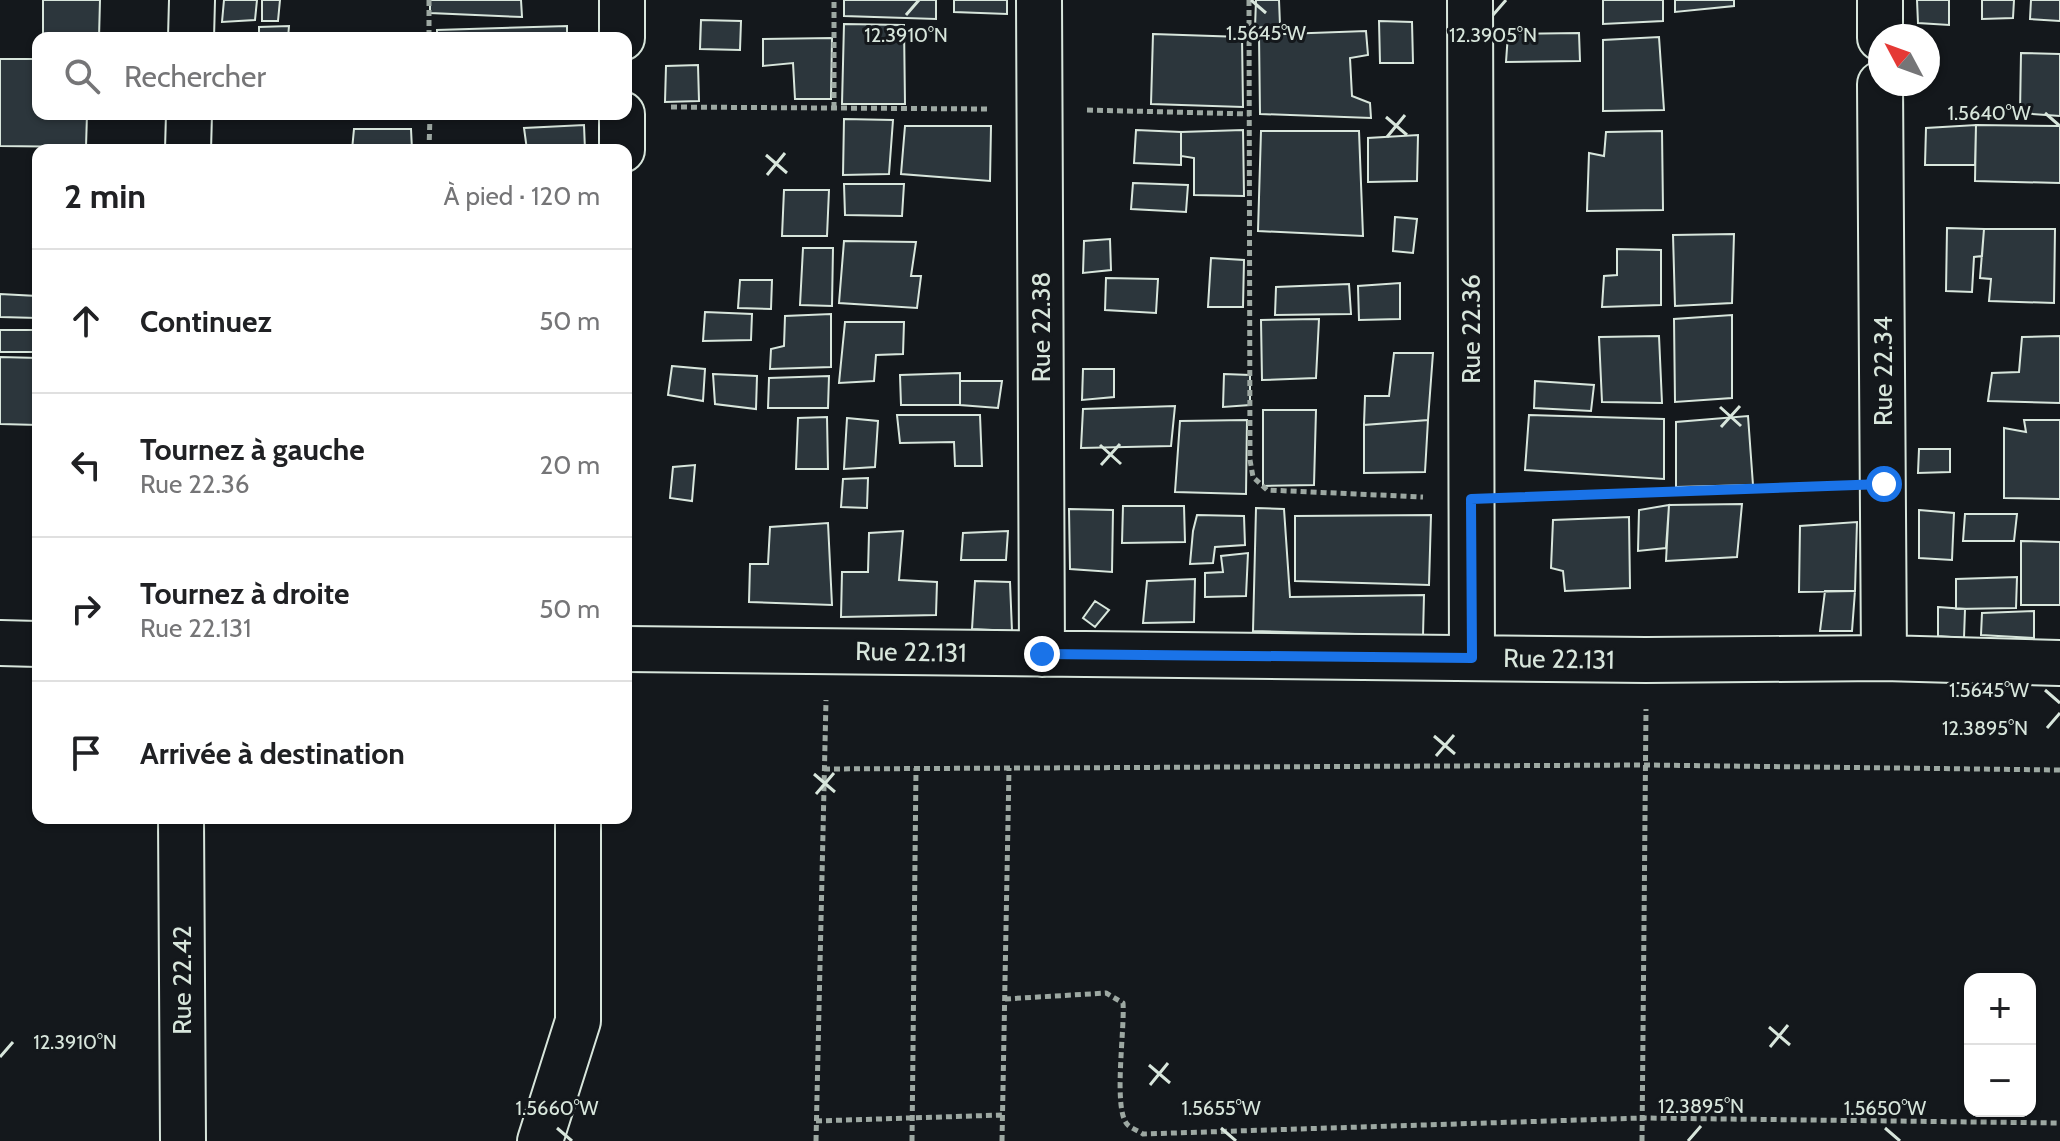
<!DOCTYPE html>
<html lang="fr">
<meta charset="utf-8">
<style>
body{margin:0;font-family:Cabin,sans-serif;background:#f6f6f6;color:#202124}
.controls{position:absolute;right:24px;bottom:24px;display:grid;overflow:hidden;border-radius:16px;box-shadow:0 2px 6px #0004}
.controls button{width:72px;height:72px;display:grid;place-items:center;padding:0;border:0;border-bottom:2px solid #e0e0e0;background:#fff;color:#202124;font:40px sans-serif}
.compass{position:absolute;left:1868px;top:24px;width:72px;height:72px;border-radius:50%;background:#fff;box-shadow:0 2px 6px #0004;rotate:311deg}
.stop{position:absolute;width:24px;height:24px;margin:-18px;border:6px solid #1a73e8;border-radius:50%;background:#fff}
.stop.end{background:#1a73e8;border-color:#fff;box-shadow:0 2px 8px #0008}
.list{margin:0;padding:0;list-style:none}
h2{display:flex;justify-content:space-between;align-items:center;height:104px;margin:0;padding:0 32px;font-size:34px}
h2 small{font-size:26px;font-weight:400;color:#757577}
.list li{display:grid;grid-template-columns:52px 1fr auto;gap:24px;align-items:center;box-sizing:border-box;height:144px;padding:0 32px;border-top:2px solid #e0e0e0}
.list b{display:block;font-size:30px;white-space:nowrap}
.list p{margin:0;font-size:26px;white-space:nowrap;color:#757577}
.list em{font-size:26px;font-style:normal;color:#757577}
.icon{flex:none;width:44px;height:44px;fill:none;stroke:currentColor;stroke-width:2;stroke-linecap:round;stroke-linejoin:round}
.map{position:relative;flex:none;width:2060px;height:1141px;overflow:hidden}
.search{position:absolute;background:#fff;box-shadow:0 2px 6px #0004;left:32px;top:32px;width:600px;height:88px;display:flex;align-items:center;gap:20px;box-sizing:border-box;padding:0 28px;border-radius:16px;color:#757577;font-size:30px}
.panel{position:absolute;background:#fff;box-shadow:0 2px 6px #0004;left:32px;top:144px;width:600px;height:680px;border-radius:16px}
.map>svg:first-child{display:block}
</style>
<div class="map">
<svg width="2060" height="1141" viewBox="0 0 2060 1141">
<rect width="100%" height="100%" fill="#14181c"/>
<path fill="#2c363c" stroke="#d8e6dc" stroke-width="2" d="M43,0H100L99,38H43Z
M224,0H257L255,20L222,22Z
M262,0H280L278,21H262Z
M430,0H521L522,17L430,13Z
M844,0H936V19L844,16Z
M954,0H1007V14L954,12Z
M1256,0H1279L1280,25L1255,28Z
M1603,0H1663V21L1603,24Z
M1675,0H1734V6L1675,12Z
M1917,0H1949V25L1918,23Z
M1982,0H2014L2013,18L1982,19Z
M2031,0H2060V21L2030,19Z
M701,20L741,21L740,50L700,49Z
M1379,21L1412,22L1413,63H1380Z
M844,24L904,25L905,104H842Z
M289,26L288,38H259V27Z
M567,26V38H437V30Z
M1366,31L1368,55L1350,58L1352,96L1370,103L1371,118L1260,114L1259,35Z
M1579,33L1580,61L1506,62L1508,34Z
M1153,34L1242,37L1243,107L1151,104Z
M1659,37L1664,110L1603,111V40Z
M832,38L831,99H795L793,63L763,66V39Z
M2021,53L2060,54V116L2020,113Z
M0,59H38V114H87L86,147L0,146Z
M698,65L699,101L665,102L666,66Z
M844,119L893,120L889,174L843,175Z
M584,125L585,150H527L524,128Z
M1976,125L2060,126V183L1975,181Z
M1976,125L1975,165H1925L1926,128Z
M905,126H991L990,181L901,174Z
M354,129H411L412,150H352Z
M1136,130L1181,132V165L1134,163Z
M1243,130L1244,196L1194,195V158L1181,156V132Z
M1261,131H1359L1363,236L1258,231Z
M1662,131L1663,210L1587,211L1589,153L1604,156L1606,132Z
M1418,135L1417,181L1368,182V138Z
M1133,183L1188,185L1186,212L1131,209Z
M844,184H904L902,216L845,215Z
M784,190H829L827,236H782Z
M1395,217L1417,219L1413,253L1393,251Z
M34,224H38V243H33Z
M1947,228L1984,229L1982,256L1974,257L1972,292L1946,291Z
M1984,229H2055L2054,303L1989,301L1991,279L1980,278Z
M1734,234L1732,303L1675,306L1673,235Z
M1110,239L1111,270L1083,273L1084,241Z
M844,241L916,242L911,276H921L917,308L839,303Z
M803,248H833L832,306L800,305Z
M1617,249L1661,250V305L1602,307L1604,276L1617,275Z
M1211,258L1244,260L1243,307H1208Z
M1106,278L1158,279L1156,313L1105,310Z
M740,280H772L771,309L738,308Z
M1400,283V319L1359,320L1358,286Z
M1349,284L1351,314L1275,315L1276,287Z
M0,294L37,296V318L0,317Z
M705,312L752,314L751,340L703,341Z
M831,314V367L770,369L771,349L784,346L785,316Z
M1732,315V398L1675,402L1674,319Z
M1319,319L1316,378L1262,380L1261,320Z
M845,322H904L903,354L876,355L874,381L839,383Z
M0,330H38V352H0Z
M1659,336L1662,403L1602,402L1599,337Z
M2060,336V403L1988,401L1992,373L2019,372L2022,337Z
M1394,353H1433L1428,420L1364,425L1365,396H1389Z
M0,357L38,358V425L0,424Z
M672,366L705,369L703,401L668,395Z
M1083,369H1114V397L1082,400Z
M960,373V405H901L900,375Z
M713,374L757,376L756,409L715,404Z
M1224,374L1250,375V405L1223,407Z
M829,376L828,408H768L769,378Z
M960,381H1002L998,408L960,405Z
M1535,381L1594,385L1591,411L1534,408Z
M1175,406L1171,446L1081,448L1083,409Z
M1263,410H1316L1314,485L1263,486Z
M897,415H980L982,466H955L954,442L900,443Z
M1529,415L1664,419V479L1525,470Z
M1748,416L1753,485L1676,487V422Z
M827,417L828,469H796L798,418Z
M847,418L878,421L875,467L844,469Z
M1247,420L1246,494L1175,492L1180,421Z
M1428,420L1425,472L1364,473V425Z
M2024,420H2060V499L2004,498V428L2026,432Z
M1919,449H1950V472L1918,473Z
M695,465L692,501L670,498L673,467Z
M868,478L867,508L841,507L843,479Z
M1742,504L1737,557L1666,561L1669,505Z
M1669,505L1666,548L1638,551L1639,510Z
M1123,506H1184L1185,542L1122,543Z
M1256,508L1284,509L1290,597L1424,595L1423,636L1253,631Z
M1069,509L1113,510L1112,572L1070,569Z
M1919,510L1954,513L1952,560L1919,558Z
M1965,514H2017L2014,541H1963Z
M1197,515L1244,516L1245,545L1215,547L1213,563L1190,564L1193,531Z
M1431,515L1429,585L1295,581V516Z
M1629,517L1630,588L1565,591L1563,571L1551,568L1553,520Z
M1857,522L1855,591L1799,592L1800,526Z
M828,523L832,605L749,602L750,564H768L770,527Z
M903,531L899,580L937,582L936,615L841,617L842,572H868L869,533Z
M1008,531L1006,560H961L963,533Z
M2021,541L2060,542V605H2021Z
M1248,553L1246,596L1205,597V573L1223,572L1221,556Z
M2017,577L2016,608L1956,609V579Z
M1195,579L1194,622L1143,623L1147,581Z
M975,581L1010,582L1012,631L972,629Z
M1825,591H1855L1852,631H1820Z
M1095,601L1109,610L1095,627L1083,618Z
M1938,607L1965,609L1964,638L1938,636Z
M2034,611V638L1981,635L1982,613Z"/>
<g fill="none" stroke-linecap="round" stroke-linejoin="round">
<g stroke="#d8e6dc" stroke-width="48">
<path id="minor" d="M1039,0L1042,654
M1470,0L1472,658
M1880,0V38
M191,38L192,0
M622,38V0
M1880,84L1884,658
M622,114V150
M188,150L189,114
M0,643L38,644
M626,649L1646,660L1884,658L2060,663
M181,818L183,1141
M540,1141L578,1021V818"/>
</g>
<path stroke="#9da8a2" stroke-width="5" stroke-dasharray="6 4" stroke-linecap="butt" d="M429,0V38
M1249,0L1250,460L1253,477L1267,490L1423,497
M671,107L989,109
M834,108V0
M1087,110L1250,114
M239,117L474,114
M429,150L430,115
M1521,497L1835,486
M824,769L1645,765L2060,770
M1005,999L1106,993L1123,1003C1125,1029 1113,1108 1127,1124C1130,1128 1139,1131 1143,1134L1642,1118L2060,1123
M816,1121L1003,1115
M816,1141L826,700
M912,1141L916,768
M1002,1141L1009,768
M1642,1141L1646,709"/>
<use href="#minor" stroke="#14181c" stroke-width="44"/>
</g>
<g fill="none" stroke-linecap="round" stroke-linejoin="round">
<path stroke="#1a73e8" stroke-width="10" d="M1042,654L1472,658L1471,499L1884,484"/>
</g>
<path fill="none" stroke="#d8e6dc" stroke-width="3" d="M1251,0L1266,13M906,15L919,0M1493,15L1506,0M2045,113L2060,126M1386,117L1407,135M1387,137L1405,115M766,155L787,173M767,175L785,153M1720,407L1741,426M1721,427L1740,406M1100,445L1121,464M1101,465L1120,444M2045,690L2060,703M2047,728L2060,713M1434,736L1455,754M1436,756L1454,735M814,774L835,792M816,794L834,773M1769,1027L1790,1045M1770,1047L1788,1025M0,1057L13,1042M1149,1065L1170,1083M1150,1085L1168,1063M557,1128L572,1141M1221,1128L1236,1141M1885,1128L1900,1141M1688,1141L1701,1126"/>
<g text-anchor="middle" dominant-baseline="central" stroke-width="6" stroke-linejoin="round" paint-order="stroke">
<g font-size="26" fill="#d8e6dc" stroke="#14181c">
<text transform="translate(1041 327) rotate(-90)">Rue 22.38</text>
<text transform="translate(1471 329) rotate(-90)">Rue 22.36</text>
<text transform="translate(1883 371) rotate(-90)">Rue 22.34</text>
<text transform="translate(911 652) rotate(1)">Rue 22.131</text>
<text transform="translate(1559 659) rotate(1)">Rue 22.131</text>
<text transform="translate(182 980) rotate(-90)">Rue 22.42</text>
</g>
</g>
<g font-size="20" text-anchor="middle" fill="#d8e6dc" stroke="#14181c" stroke-width="6" stroke-linejoin="round" paint-order="stroke">
<text x="1266" y="40">1.5645°W</text>
<text x="906" y="42">12.3910°N</text>
<text x="1493" y="42">12.3905°N</text>
<text x="1989" y="120">1.5640°W</text>
<text x="1989" y="697">1.5645°W</text>
<text x="1985" y="735">12.3895°N</text>
<text x="75" y="1049">12.3910°N</text>
<text x="1701" y="1113">12.3895°N</text>
<text x="557" y="1115">1.5660°W</text>
<text x="1221" y="1115">1.5655°W</text>
<text x="1885" y="1115">1.5650°W</text>
</g>
</svg>
<div class="controls">
<button>+</button>
<button>−</button>
</div>
<svg class="compass" viewBox="-18 -18 36 36"><path d="M0-13l5 13h-10z" fill="#e53935"/><path d="M0 13l5-13h-10z" fill="#757577"/></svg>
<div class="stop" style="left:1884px;top:484px"></div>
<div class="stop end" style="left:1042px;top:654px"></div>
<div class="search"><svg class="icon" aria-label="search" viewBox="0 0 24 24"><circle cx="10" cy="10" r="6"/><path d="M15 15l6 6"/></svg>Rechercher</div>
<section class="panel">
<h2>2 min<small>À pied · 120 m</small></h2>
<ul class="list">
<li><svg class="icon" aria-label="ahead" viewBox="0 0 24 24"><path d="M12 20V5M6 11l6-6 6 6"/></svg><div><b>Continuez</b></div><em>50 m</em></li>
<li><svg class="icon" aria-label="left" viewBox="0 0 24 24"><path d="M17 20v-9H6M10 6l-5 5 5 5"/></svg><div><b>Tournez à gauche</b><p>Rue 22.36</p></div><em>20 m</em></li>
<li><svg class="icon" aria-label="right" viewBox="0 0 24 24"><path d="M7 20v-9h11M14 6l5 5-5 5"/></svg><div><b>Tournez à droite</b><p>Rue 22.131</p></div><em>50 m</em></li>
<li><svg class="icon" aria-label="arrive" viewBox="0 0 24 24"><path d="M6 21V4h12l-3 4 3 4H6"/></svg><div><b>Arrivée à destination</b></div></li>
</ul>
</section>
</div>
